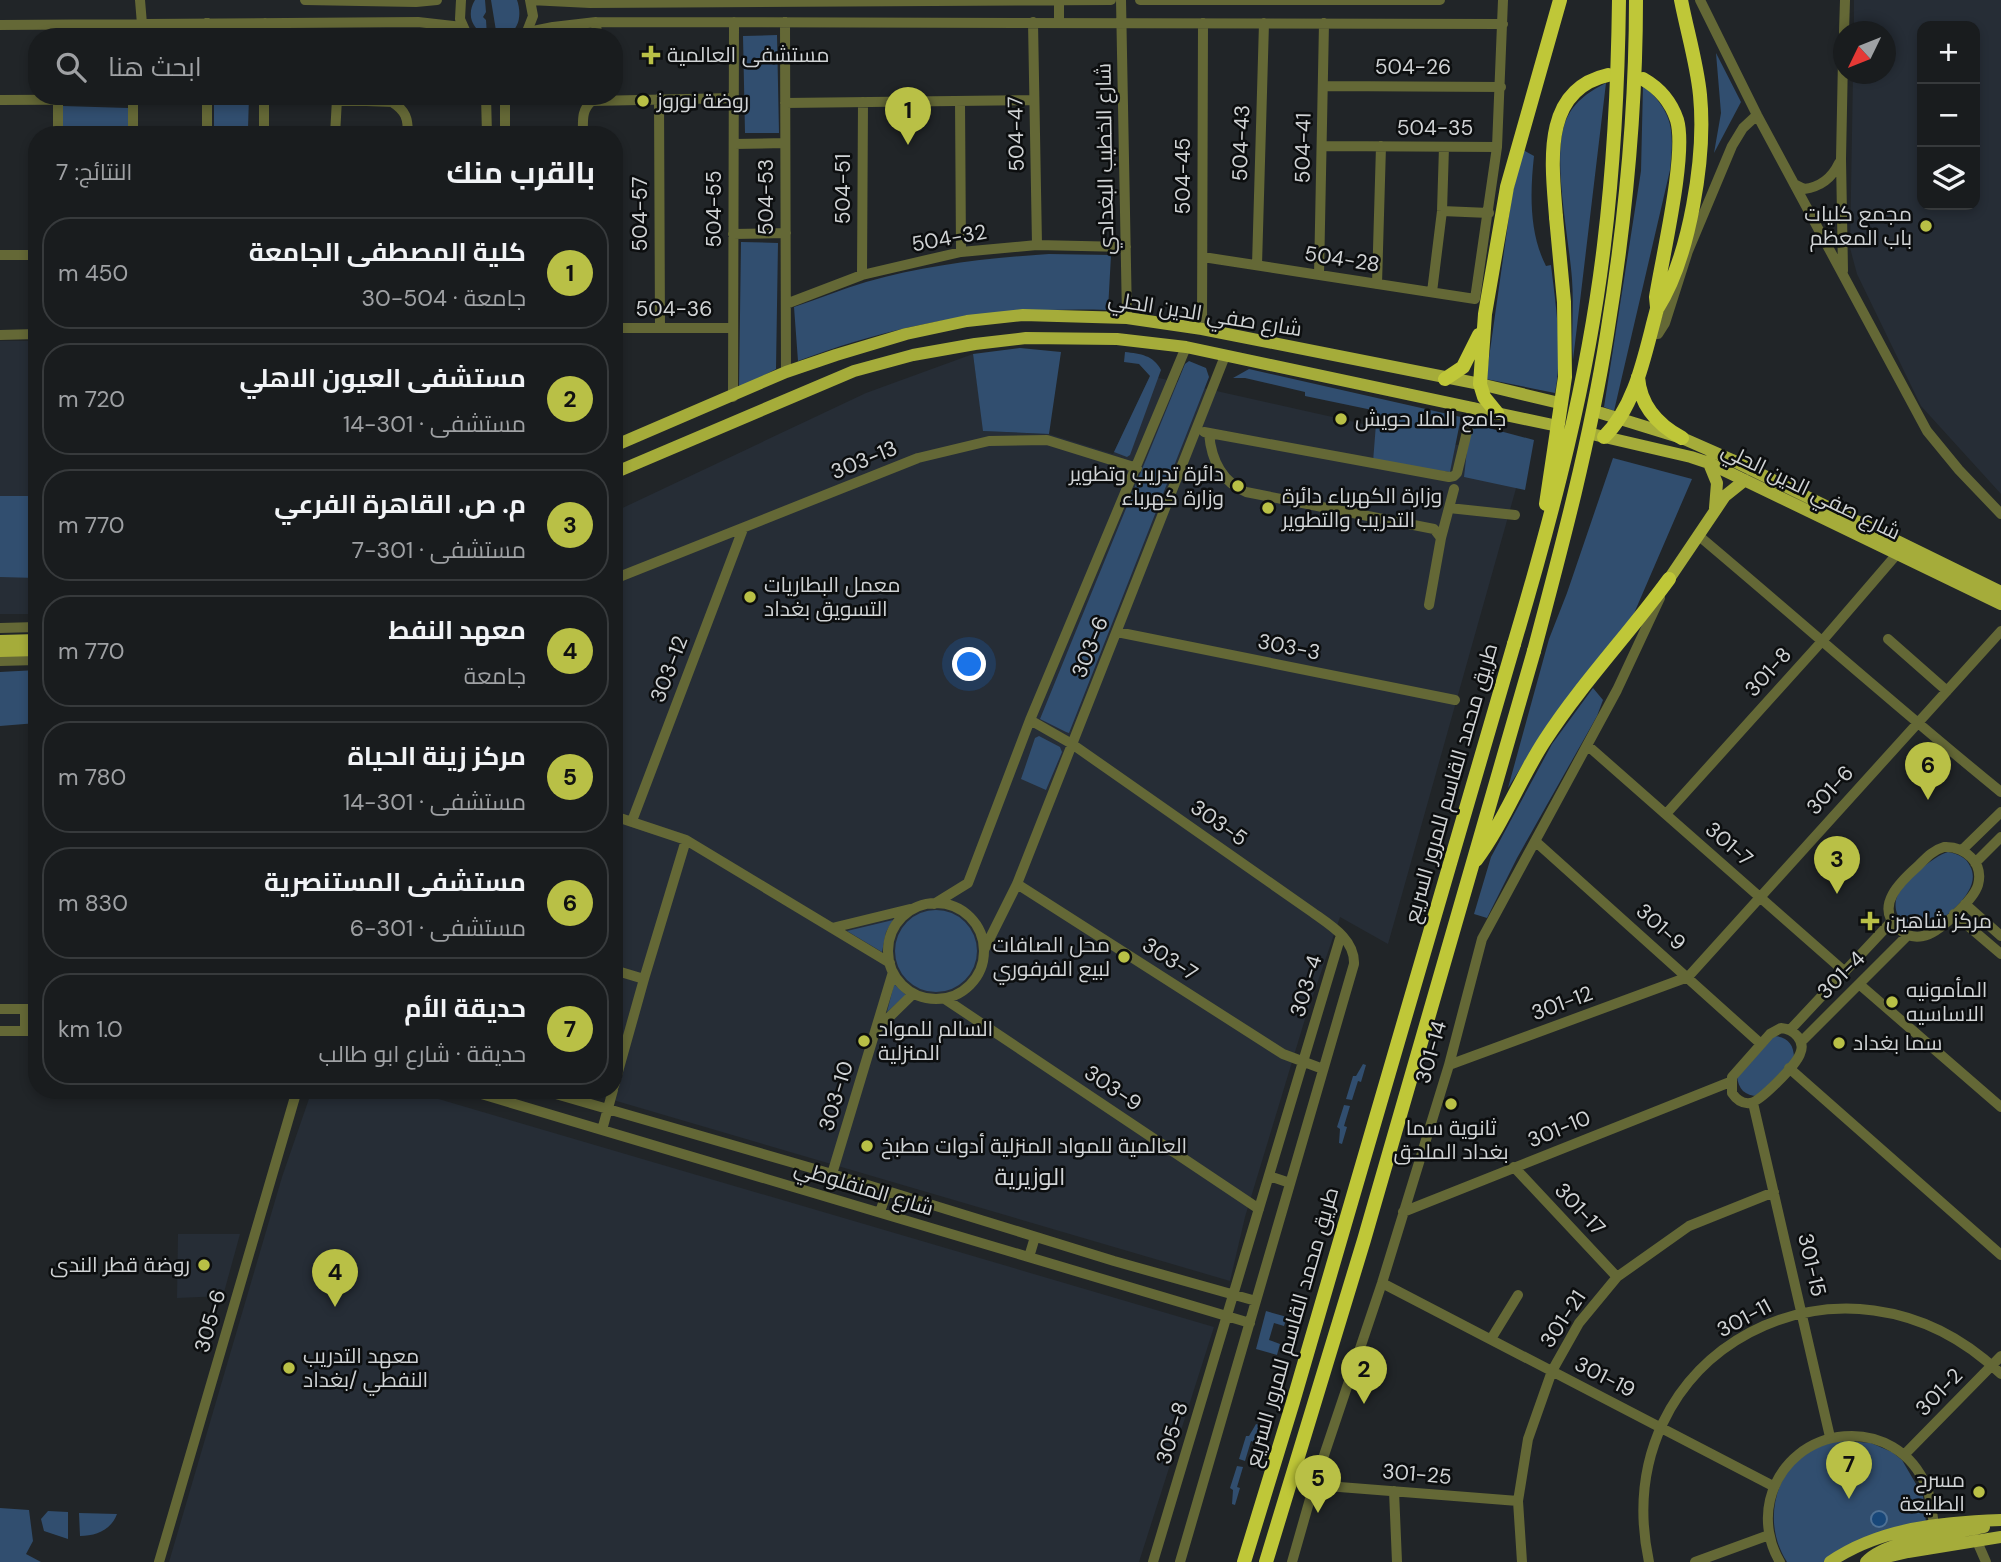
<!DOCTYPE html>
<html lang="ar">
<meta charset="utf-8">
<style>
body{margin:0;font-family:"DM Sans",Cairo,sans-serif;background:#26292b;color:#f1f3f6;direction:rtl}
.controls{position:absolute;right:21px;top:21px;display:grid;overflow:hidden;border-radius:14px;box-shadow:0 4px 10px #0003}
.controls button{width:63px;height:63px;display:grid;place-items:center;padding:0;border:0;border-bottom:2px solid #373a3c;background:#191c1e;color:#f1f3f6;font:35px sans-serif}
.compass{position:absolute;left:1833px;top:21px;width:63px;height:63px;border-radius:50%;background:#191c1e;box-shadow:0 4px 10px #0003;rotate:227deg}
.you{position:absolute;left:970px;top:665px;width:24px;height:24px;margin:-18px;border:5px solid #fff;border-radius:50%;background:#1a73e8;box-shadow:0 0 0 10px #1a73e833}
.badge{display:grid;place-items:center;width:46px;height:46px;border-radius:50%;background:#b9c046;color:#111;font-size:23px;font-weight:700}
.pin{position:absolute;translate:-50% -58px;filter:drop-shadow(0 2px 4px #0008)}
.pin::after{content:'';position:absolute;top:37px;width:24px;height:21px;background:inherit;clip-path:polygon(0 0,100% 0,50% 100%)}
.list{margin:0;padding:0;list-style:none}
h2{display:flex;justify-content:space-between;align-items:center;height:91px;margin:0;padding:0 28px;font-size:30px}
h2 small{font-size:23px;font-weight:400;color:#9fa1a4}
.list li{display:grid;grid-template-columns:46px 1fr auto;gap:21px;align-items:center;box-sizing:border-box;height:112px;margin:0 14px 14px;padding:0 14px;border:2px solid #373a3c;border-radius:28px}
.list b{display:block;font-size:26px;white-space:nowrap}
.list p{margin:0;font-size:23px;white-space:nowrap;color:#9fa1a4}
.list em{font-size:23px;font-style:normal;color:#9fa1a4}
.icon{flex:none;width:38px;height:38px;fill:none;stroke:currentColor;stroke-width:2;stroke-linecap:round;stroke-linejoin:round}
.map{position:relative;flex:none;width:2001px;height:1562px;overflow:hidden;direction:ltr}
.search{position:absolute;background:#191c1e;box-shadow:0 4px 10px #0003;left:28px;top:28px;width:595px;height:77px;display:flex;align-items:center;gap:18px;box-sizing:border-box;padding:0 24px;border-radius:28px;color:#9fa1a4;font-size:26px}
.panel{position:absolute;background:#191c1e;box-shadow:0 4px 10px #0003;left:28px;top:126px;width:595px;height:973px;border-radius:28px;direction:rtl}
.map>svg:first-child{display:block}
</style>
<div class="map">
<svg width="2001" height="1562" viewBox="0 0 2001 1562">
<rect width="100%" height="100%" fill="#212528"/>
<path fill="#262d36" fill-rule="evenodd" d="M1854,0H2001V494L1921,406L1857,274L1850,248L1853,74H1885V32L1854,31ZM1922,26H1975V205H1922Z
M0,341H37V614H0Z
M973,354L984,431L1049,434L1113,454L1150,376L1524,460L1388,944L1340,917L1305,1019L1245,1217L1230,1281L579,1090H614V512L866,393Z
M312,1090H408L1214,1327L1139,1562H169L282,1177Z
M178,1234H240L223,1296L177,1298Z"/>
<path fill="#314e6f" d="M475,0H485L486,12L483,17L486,20L487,36C472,29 466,15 475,0Z
M491,0H517C523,17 518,37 497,37Z
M777,35L779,133H745L743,36Z
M1716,53L1741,102L1714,153L1721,113Z
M1606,83L1573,360C1571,333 1574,306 1572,279C1569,238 1552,159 1565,123C1572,103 1588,92 1606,83Z
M1643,85C1674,113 1674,130 1670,170L1614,411L1604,407L1641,171Z
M214,96H249L248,129L214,127Z
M63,106L128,108V135H63Z
M1523,150L1534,156C1530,192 1529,233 1546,266L1551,265C1556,307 1563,351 1555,393L1486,379L1512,195Z
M741,242L778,243L776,369L739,388Z
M1049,254L1111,255L1108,310C993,307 906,321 798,361L794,307C818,299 842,289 866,282C926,265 987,258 1049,254Z
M1020,348L1061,352L1049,434L983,431L973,354Z
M1125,352C1141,354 1153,355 1161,370L1130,455L1127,457L1114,452L1150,376L1139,364L1124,362Z
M1189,361L1206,368L1209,377L1069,733L1066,732L1040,719L1185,364Z
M1249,369L1461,417L1450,472L1373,462L1377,411L1305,396V392L1245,378H1233Z
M1470,423L1534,440L1525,490L1464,477Z
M1613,458L1692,479L1629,625L1550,721L1508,788L1549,639L1567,593Z
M0,496H37V578L0,577Z
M37,670V723L0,726V672Z
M1593,688L1603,700L1597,716L1517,858L1487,918L1474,914L1491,857L1552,744Z
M1039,736L1060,747L1062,752L1046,790L1021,779L1035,738Z
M1948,852C1958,854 1966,857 1970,866C1983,889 1948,915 1932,927C1914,933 1892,922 1896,900C1900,884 1933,856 1948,852Z
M895 951a41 41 0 1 1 82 0a41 41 0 1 1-82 0Z
M893,920L886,932L882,952L847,931Z
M894,984L906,995L887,1012Z
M1773,1036C1787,1036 1794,1044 1794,1058L1758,1096C1745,1096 1738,1089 1737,1076Z
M1363,1064L1366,1065L1361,1082L1358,1081L1352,1100L1346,1099L1353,1076H1356Z
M1344,1105L1350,1106L1344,1126L1347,1127L1342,1144L1339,1143L1340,1129L1337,1127Z
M1266,1311L1287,1317L1284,1326L1274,1323L1269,1340L1280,1344L1277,1355L1256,1349Z
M1256,1424L1259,1425L1254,1442L1251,1441L1245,1461L1239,1459L1246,1436H1249Z
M1837,1440L1871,1443L1892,1452L1902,1460L1923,1496L1926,1522L1841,1549L1824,1562H1787C1762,1524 1773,1468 1816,1447C1823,1444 1830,1443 1837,1440Z
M1237,1466L1243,1467L1237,1487L1240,1488L1235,1505L1232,1504L1233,1490L1230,1488Z
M0,1508L29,1510L33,1541L26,1554L41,1562H0Z
M48,1511L68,1512V1539L44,1531L41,1519Z
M79,1513L117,1514C111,1530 96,1536 80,1536Z"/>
<path fill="#184779" stroke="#4f7195" stroke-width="2" d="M1871 1519a8 8 0 1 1 16 0a8 8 0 1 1-16 0Z"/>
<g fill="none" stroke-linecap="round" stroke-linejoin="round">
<path stroke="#646836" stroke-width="10" d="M140,0L142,24
M305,0L416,2L437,0
M461,0L460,19L468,37
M530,0L590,3L1111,0
M1121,0L1127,318
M1140,0H1440
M1700,0L1757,115L1927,431L1959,470L2001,514
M596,22L597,37
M785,22L786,372
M1033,22L1037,245
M1059,22V1
M207,23V37
M0,25L418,22L462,27
M528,32L553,27L596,22L1503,24
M1844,32L1845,0
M526,34L533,16L530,0
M265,37V23
M1324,86L1501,87
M207,96V135
M486,96L487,135
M505,96V135
M264,97L392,102C406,111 408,118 408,135
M659,99L660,328
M0,100L207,99
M58,100V135
M960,101L961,252
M785,103L1034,100
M133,135V99
M264,135V96
M335,135L337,99
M583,135C583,121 581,110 592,101L734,98
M734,144L785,143
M1323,146L1497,147L1503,0
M1794,184L1804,189C1820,187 1832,178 1839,163
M1442,211L1489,213
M733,234L786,233
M0,255H37
M1203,257L1475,299L1497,147
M1257,265L1264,23
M1843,271L1841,159L1843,59
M862,275L863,102
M1319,275L1324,23
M1377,284L1381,146
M1432,292L1442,211L1444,147
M786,304L862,275L961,252L1037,245L1126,247
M614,328H733
M1202,329L1203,23
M1650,334H1658L1665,323L1688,251L1732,146L1743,128L1757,115
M0,335L37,334
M733,397L734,22
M1204,432L1449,477L1454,476L1457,473L1473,407
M1209,433C1211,458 1220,481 1246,492L1434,529L1441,538L1429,605
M1449,508L1515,515
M1699,536C1800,621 1899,709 2001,792
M1441,538L1454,489
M614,579L918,458L989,441L1047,440L1137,468
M0,628L37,627
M1117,632L1455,700
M1888,639L1947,691
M0,661L37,660
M1030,720L1072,744L1312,912C1330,925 1355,939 1354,964L1180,1562
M1587,745L1845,972
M1666,814L1823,640L1897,554
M614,816L686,840L890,963
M632,821L743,529
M1535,841L1761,1044
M1944,847C1965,846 1984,863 1978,885C1974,899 1938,934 1923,936C1914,938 1905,935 1898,928C1874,906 1901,881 1918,866C1926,858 1933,850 1944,847Z
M1962,850L2001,812
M1975,863L2001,837
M1017,884L1283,1054L1323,1069
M888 951a48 48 0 1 1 96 0a48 48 0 1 1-96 0Z
M934,904L968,883L1030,720L1186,347
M1965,904L2001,936
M1954,914L2001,954
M832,928L910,909
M984,950L1017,884L1225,356
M614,970L644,979
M1859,984L2001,1107
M945,999L1259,1209
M0,1009H37
M25,1009V1031
M1781,1028C1794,1029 1806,1041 1800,1054C1796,1065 1760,1102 1750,1103C1742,1104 1736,1099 1732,1093V1077L1770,1034Z
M877,1029L913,994
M1790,1030L1892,921
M0,1031H37
M1801,1042L1908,935
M1449,1065L1688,977L2001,631
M1789,1068L2001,1255
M614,1086L644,979L686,840
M468,1090L1250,1323
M542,1090L832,1174L1114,1261L1256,1301
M1753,1103L1830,1437
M602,1130L613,1090
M1514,1167L1617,1277
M832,1174L893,972
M1269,1176L1290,1183
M880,1212L887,1191
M1403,1212L1730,1082
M1029,1257L1035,1237
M1382,1283L1773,1486
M1491,1339L1518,1295
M1904,1455L2001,1356
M1314,1485L1518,1501
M1394,1491L1397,1562
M1976,1539L1986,1562
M159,1562L297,1090
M1153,1562L1341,935
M1292,1562L1314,1485L1382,1283L1449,1065L1482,939L1617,690L1660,598
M1522,1562L1518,1501L1528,1439L1552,1371L1579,1323L1617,1277L1689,1226L1774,1192
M1649,1562C1604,1351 1845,1224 2001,1374
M1695,1562L1769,1535
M1780,1562C1769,1544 1765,1521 1770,1500C1789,1422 1897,1412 1927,1488C1931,1499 1932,1513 1934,1525"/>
<path stroke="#a5ac3a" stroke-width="12" d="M1601,413L1682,438L1732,460L2001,592
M1596,435L1691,457L1709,463L2001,604
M614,446L786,372L836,355L906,334L967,321L1023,315L1127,318L1202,329L1480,384L1555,402
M1708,461L1717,483L1715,508
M614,473L854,371L913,355L975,344L1026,338L1117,339L1186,347L1553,425
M1669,579L1725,496L1745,480
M0,641L37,640
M0,651L37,650
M1873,1560L1908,1552L2001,1537
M1830,1562C1879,1528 1942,1522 2001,1520
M1866,1562C1886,1539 1954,1534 1984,1527"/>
<path stroke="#bfc738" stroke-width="14" d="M1643,79C1659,88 1671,102 1677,120C1687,154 1662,258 1656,297L1657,307
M1556,217C1552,164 1541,90 1608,75
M1638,377C1640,405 1658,425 1682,438
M1445,379L1463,367L1479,335
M1497,413L1484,397L1480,384L1485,314L1507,187L1560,0
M1604,437C1637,404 1645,352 1657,309C1690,257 1706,156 1700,95C1697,64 1687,31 1681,0
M1476,860C1503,824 1520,778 1545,740C1582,683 1629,634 1669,579
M1244,1562L1293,1402L1514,644
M1266,1562L1364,1240L1534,651"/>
<path stroke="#bfc738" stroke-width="14" d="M1546,504L1565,377L1564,302L1556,217
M1514,644C1553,513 1588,380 1604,245C1614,163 1618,82 1619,0
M1534,651C1562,546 1590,441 1607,334C1625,224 1636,112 1636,0"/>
</g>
<g fill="#b9c046" stroke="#0c0e0f" stroke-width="2.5">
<path d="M647.5 44.5h7v7h7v7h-7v7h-7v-7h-7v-7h7z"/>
<circle cx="643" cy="101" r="7"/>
<circle cx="1926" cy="226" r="7"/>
<circle cx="1341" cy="419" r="7"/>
<circle cx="1238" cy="486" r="7"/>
<circle cx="1268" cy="508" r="7"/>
<circle cx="750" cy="597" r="7"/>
<path d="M1866.5 910.5h7v7h7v7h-7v7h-7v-7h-7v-7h7z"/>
<circle cx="1124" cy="957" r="7"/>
<circle cx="1892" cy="1002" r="7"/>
<circle cx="864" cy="1041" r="7"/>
<circle cx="1839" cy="1043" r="7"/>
<circle cx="1451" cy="1104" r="7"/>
<circle cx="867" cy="1146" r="7"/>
<circle cx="204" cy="1265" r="7"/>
<circle cx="289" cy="1368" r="7"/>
<circle cx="1979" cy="1492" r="7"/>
</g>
<g text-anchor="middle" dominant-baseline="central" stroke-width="5" stroke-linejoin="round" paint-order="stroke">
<g font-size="21" fill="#d0d3d5" stroke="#0c0e0f" text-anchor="start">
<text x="667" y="55">مستشفى العالمية</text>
<text x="657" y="101">روضة نوروز</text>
<text x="1912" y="214" text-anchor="end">مجمع كليات<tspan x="1912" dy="24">باب المعظم</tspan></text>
<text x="1355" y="419">جامع الملا حويش</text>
<text x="1224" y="474" text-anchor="end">دائرة تدريب وتطوير<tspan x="1224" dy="24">وزارة كهرباء</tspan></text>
<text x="1282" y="496">وزارة الكهرباء دائرة<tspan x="1282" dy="24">التدريب والتطوير</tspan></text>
<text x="764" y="585">معمل البطاريات<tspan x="764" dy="24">التسويق بغداد</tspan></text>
<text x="1886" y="921">مركز شاهين</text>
<text x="1110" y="945" text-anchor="end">محل الصافات<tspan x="1110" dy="24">لبيع الفرفوري</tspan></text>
<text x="1906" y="990">المأمونيه<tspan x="1906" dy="24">الاساسيه</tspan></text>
<text x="878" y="1029">السالم للمواد<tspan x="878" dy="24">المنزلية</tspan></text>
<text x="1853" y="1043">سما بغداد</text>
<text x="1451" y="1128" text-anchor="middle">ثانوية سما<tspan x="1451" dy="24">بغداد الملحق</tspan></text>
<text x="881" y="1146">العالمية للمواد المنزلية أدوات مطبخ</text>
<text x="190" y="1265" text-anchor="end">روضة قطر الندى</text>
<text x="303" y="1356">معهد التدريب<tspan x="303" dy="24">النفطي /بغداد</tspan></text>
<text x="1965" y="1480" text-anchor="end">مسرح<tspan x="1965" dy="24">الطليعة</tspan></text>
</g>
<g font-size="21" fill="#d0d3d5" stroke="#0c0e0f">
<text x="1413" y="67">504-26</text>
<text x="1435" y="128">504-35</text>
<text transform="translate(1016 134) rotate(-91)">504-47</text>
<text transform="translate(1241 143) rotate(-88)">504-43</text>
<text transform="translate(1303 148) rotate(-89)">504-41</text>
<text transform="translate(1105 159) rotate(-91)">شارع الخطيب البغدادي</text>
<text transform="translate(1183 176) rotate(-90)">504-45</text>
<text transform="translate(843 189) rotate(-90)">504-51</text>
<text transform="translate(766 197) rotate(-90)">504-53</text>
<text transform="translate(714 209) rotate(-90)">504-55</text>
<text transform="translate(640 214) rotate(-90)">504-57</text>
<text transform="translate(949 238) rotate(-10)">504-32</text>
<text transform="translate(1342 259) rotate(9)">504-28</text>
<text x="674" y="309">504-36</text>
<text transform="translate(1205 314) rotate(9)">شارع صفي الدين الحلي</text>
<text transform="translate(864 460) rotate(-22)">303-13</text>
<text transform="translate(1811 491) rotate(26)">شارع صفي الدين الحلي</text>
<text transform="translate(1090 647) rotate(-68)">303-6</text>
<text transform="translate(1289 647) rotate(11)">303-3</text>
<text transform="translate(669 669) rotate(-69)">303-12</text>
<text transform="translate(1768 672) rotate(-48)">301-8</text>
<text transform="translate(1451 783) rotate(-74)">طريق محمد القاسم للمرور السريع</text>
<text transform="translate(1830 790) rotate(-47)">301-6</text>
<text transform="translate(1219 823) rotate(35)">303-5</text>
<text transform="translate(1729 844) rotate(41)">301-7</text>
<text transform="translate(1661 927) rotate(42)">301-9</text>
<text transform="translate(1170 959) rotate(33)">303-7</text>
<text transform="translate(1841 975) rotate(-45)">301-4</text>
<text transform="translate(1306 986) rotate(-73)">303-4</text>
<text transform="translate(1562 1003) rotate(-20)">301-12</text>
<text transform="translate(1431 1052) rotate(-74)">301-14</text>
<text transform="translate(1113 1088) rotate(34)">303-9</text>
<text transform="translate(836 1096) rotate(-73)">303-10</text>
<text transform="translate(1559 1129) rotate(-22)">301-10</text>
<text transform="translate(864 1188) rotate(17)">شارع المنفلوطي</text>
<text transform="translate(1580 1209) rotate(47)">301-17</text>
<text transform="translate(1812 1265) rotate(77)">301-15</text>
<text transform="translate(1744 1318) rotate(-28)">301-11</text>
<text transform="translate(1563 1319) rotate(-56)">301-21</text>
<text transform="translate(210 1321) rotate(-74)">305-6</text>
<text transform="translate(1292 1327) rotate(-74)">طريق محمد القاسم للمرور السريع</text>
<text transform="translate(1605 1377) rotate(27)">301-19</text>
<text transform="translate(1939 1392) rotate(-46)">301-2</text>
<text transform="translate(1172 1433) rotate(-73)">305-8</text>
<text transform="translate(1417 1474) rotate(5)">301-25</text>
</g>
<g font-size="24" fill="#d0d3d5" stroke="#0c0e0f">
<text x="1030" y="1176">الوزيرية</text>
</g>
</g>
</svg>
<div class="controls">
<button>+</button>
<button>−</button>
<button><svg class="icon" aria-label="layers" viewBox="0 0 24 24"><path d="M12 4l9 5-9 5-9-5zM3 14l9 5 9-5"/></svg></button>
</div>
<svg class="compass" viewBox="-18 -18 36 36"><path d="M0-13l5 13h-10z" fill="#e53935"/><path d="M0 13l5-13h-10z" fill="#9fa1a4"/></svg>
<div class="you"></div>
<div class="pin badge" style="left:908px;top:145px">1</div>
<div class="pin badge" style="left:1364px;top:1404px">2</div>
<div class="pin badge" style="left:1837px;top:894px">3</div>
<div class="pin badge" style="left:335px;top:1307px">4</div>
<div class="pin badge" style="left:1318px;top:1513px">5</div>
<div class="pin badge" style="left:1928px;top:800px">6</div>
<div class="pin badge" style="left:1849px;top:1499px">7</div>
<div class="search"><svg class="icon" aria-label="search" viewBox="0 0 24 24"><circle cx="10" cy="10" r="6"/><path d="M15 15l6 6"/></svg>ابحث هنا</div>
<section class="panel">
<h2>بالقرب منك<small>النتائج: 7</small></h2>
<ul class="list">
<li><span class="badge">1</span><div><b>كلية المصطفى الجامعة</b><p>جامعة · 504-30</p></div><em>450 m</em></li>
<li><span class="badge">2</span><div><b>مستشفى العيون الاهلي</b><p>مستشفى · 301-14</p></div><em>720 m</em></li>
<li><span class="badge">3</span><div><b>م. ص. القاهرة الفرعي</b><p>مستشفى · 301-7</p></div><em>770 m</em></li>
<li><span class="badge">4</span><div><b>معهد النفط</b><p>جامعة</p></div><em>770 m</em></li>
<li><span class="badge">5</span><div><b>مركز زينة الحياة</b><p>مستشفى · 301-14</p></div><em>780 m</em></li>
<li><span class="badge">6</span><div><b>مستشفى المستنصرية</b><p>مستشفى · 301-6</p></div><em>830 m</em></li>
<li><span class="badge">7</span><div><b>حديقة الأم</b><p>حديقة · شارع ابو طالب</p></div><em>1.0 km</em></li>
</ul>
</section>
</div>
